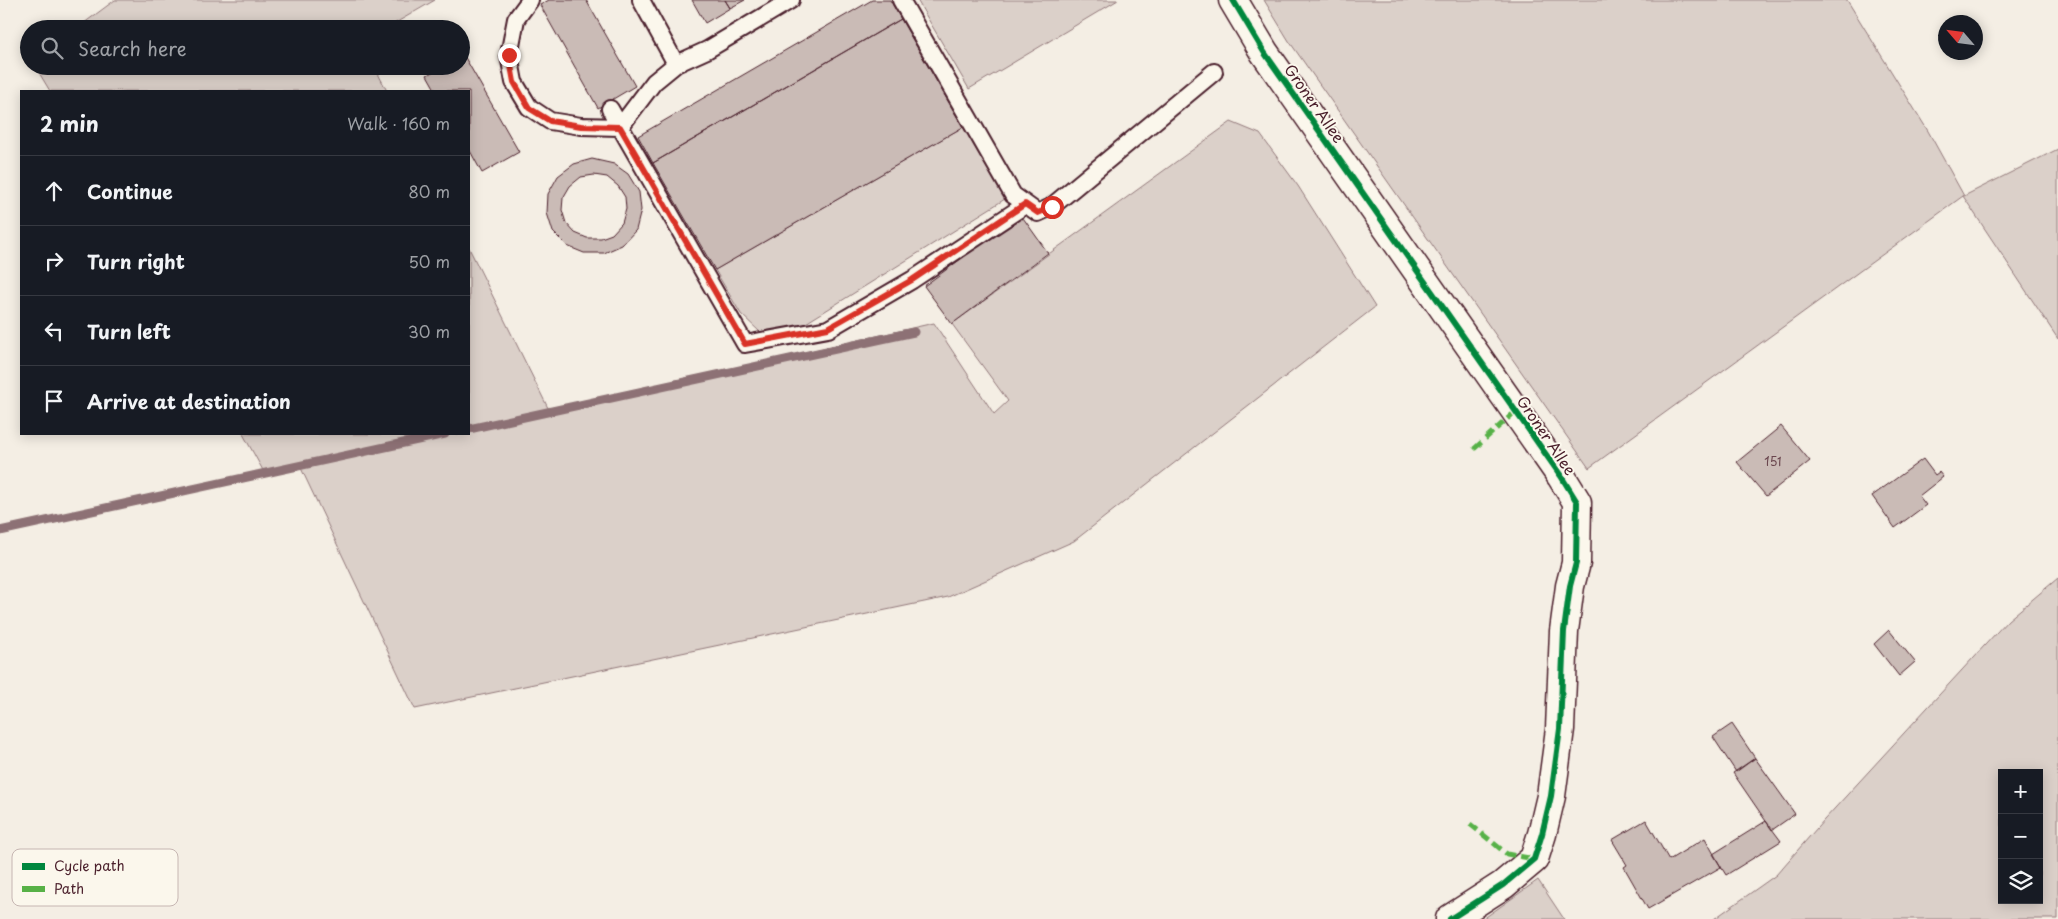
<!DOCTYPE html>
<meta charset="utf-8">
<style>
body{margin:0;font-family:"Playpen Sans",sans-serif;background:#20242c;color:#f1f3f6}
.controls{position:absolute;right:15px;bottom:15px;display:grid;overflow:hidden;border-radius:0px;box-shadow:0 2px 12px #0003}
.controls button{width:45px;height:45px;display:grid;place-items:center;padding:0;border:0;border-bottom:1px solid #363941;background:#171b24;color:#f1f3f6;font:25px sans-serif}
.compass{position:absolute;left:1938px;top:15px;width:45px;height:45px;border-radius:50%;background:#171b24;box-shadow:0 2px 12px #0003;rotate:298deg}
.stop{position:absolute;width:15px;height:15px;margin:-11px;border:4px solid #d93025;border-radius:50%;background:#fff}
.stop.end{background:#d93025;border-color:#fff;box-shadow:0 1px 5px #0008}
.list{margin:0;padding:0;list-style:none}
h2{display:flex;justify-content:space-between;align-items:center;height:65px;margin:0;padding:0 20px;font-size:21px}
h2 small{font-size:16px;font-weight:400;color:#9ea1a6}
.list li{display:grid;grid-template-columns:32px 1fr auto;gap:15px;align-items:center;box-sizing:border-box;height:70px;padding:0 20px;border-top:1px solid #363941}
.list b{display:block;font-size:19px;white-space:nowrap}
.list em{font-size:16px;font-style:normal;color:#9ea1a6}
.icon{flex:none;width:28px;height:28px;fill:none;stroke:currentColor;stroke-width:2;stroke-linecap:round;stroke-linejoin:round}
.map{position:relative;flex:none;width:2058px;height:919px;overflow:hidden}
.search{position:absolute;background:#171b24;box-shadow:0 2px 12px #0003;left:20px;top:20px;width:450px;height:55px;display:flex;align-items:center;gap:12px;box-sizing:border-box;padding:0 18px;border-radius:28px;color:#9ea1a6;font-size:19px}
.panel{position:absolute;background:#171b24;box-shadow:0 2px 12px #0003;left:20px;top:90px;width:450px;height:345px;border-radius:0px}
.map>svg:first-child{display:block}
</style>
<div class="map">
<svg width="2058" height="919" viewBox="0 0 2058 919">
<rect width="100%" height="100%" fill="#f4eee4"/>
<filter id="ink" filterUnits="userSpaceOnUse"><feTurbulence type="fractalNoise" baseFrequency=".02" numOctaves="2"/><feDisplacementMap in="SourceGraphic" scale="10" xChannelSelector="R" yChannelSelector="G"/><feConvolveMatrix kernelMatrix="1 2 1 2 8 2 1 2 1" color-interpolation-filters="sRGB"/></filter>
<g filter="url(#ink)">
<path fill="#dbd0c9" stroke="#92787a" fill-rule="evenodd" d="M115,0H435L385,29H76Z
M917,0H1118L969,89Z
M1264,0H1847L1928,131L1964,196L2058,149V339L1963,196L1589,468L1289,41Z
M35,66H374L387,91H50Z
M1231,122L1260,134L1298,186L1375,307L1074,541L948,597L415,709L300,466L265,474L243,434H469V248L549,410L934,323L994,414L1008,401L952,324Z
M963,127L1005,199L801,326L760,332L741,314L715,270Z
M2058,578V919H1714L1776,875L1824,820L2008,620ZM2002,773H2039V900H2002Z
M1538,880L1564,919H1483Z"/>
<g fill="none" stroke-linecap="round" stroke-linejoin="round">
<path stroke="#8d7174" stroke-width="9" d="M469,429L914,332
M0,531L445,434"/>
</g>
<path fill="#cabbb6" stroke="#4a1f2b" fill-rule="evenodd" d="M549,0H586L635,86L598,108L540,5Z
M692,0H725L730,8L705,23Z
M725,0H745L730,8Z
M872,0H890L901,19L653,163L638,136Z
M901,19L963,127L715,270L653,163Z
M463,54L519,152L482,173L469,149V91H436L427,75L443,66H461V56Z
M592,159L614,164L628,174L639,192L641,210L636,230L622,245L604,253H584L567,246L553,232L547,213L548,194L558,176L574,164ZM594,175L607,177L618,186L625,197L626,209L622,223L612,234L601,238H587L575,233L566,223L562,210L563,198L570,186L581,177Z
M1021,215L1048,253L952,324L924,286Z
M1781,426L1810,461L1766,496L1737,462Z
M1923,459L1935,475L1939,472L1943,477L1919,496L1926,505L1895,528L1872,496Z
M1889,630L1915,662L1899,676L1874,644Z
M1732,724L1755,758L1736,772L1713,737Z
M1755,758L1795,814L1772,830L1733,773Z
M1646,820L1669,860L1705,838L1721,867L1648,909L1624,867L1627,865L1612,840Z
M1766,821L1781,841L1726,875L1713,854Z"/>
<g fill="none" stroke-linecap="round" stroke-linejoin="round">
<g stroke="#4a1f2b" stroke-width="20">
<path id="service" d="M530,0L516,19L509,55L514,82L529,107L550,121L581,126L620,127L654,82L676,64L707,50L791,0
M641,0L676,64
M901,0L1013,195L1038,213L1051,207L1214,72
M610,109L745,344L828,329L912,280L1025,205"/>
</g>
<g stroke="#4a1f2b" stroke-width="31">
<path id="minor" d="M1233,0L1264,52L1561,476L1577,502L1576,563L1570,586L1564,631L1560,729L1551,796L1542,834L1534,859L1503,885L1450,919"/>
</g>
<use href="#service" stroke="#fbf7ec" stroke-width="16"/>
<use href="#minor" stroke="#fbf7ec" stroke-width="28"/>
<path stroke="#57b146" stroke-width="5" stroke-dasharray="10 5" stroke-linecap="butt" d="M1474,449L1516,411
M1470,824L1507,854L1534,859"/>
<g stroke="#fbf7ec" stroke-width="9">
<path id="cycleway" d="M1233,0L1264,52L1561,476L1577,502L1576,563L1570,586L1564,631L1560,729L1551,796L1542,834L1534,859L1503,885L1450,919"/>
</g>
<use href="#cycleway" stroke="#00873e" stroke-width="6"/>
</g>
</g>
<g fill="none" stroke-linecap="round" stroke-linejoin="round" filter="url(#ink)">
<path stroke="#d93025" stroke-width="6" d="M509,55L514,82L529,108L550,121L581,126L620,127L745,344L828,328L912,280L1025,204L1038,213L1052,207"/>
</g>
<g text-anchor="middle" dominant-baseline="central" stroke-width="4" stroke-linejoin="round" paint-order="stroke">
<g font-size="12" fill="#6a464e">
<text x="1773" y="461">151</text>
</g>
<g font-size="15" fill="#4a1f2b" stroke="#fbf7ec">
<text transform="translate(1315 103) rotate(55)">Groner Allee</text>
<text transform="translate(1547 435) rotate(56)">Groner Allee</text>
</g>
</g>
<rect x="12" y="849" width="166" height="57" rx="8" fill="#fbf7ec" stroke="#c6b6b2" stroke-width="1"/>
<rect x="22" y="863" width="23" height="7" fill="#00873e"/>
<rect x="22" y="886" width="23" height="6" fill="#57b146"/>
<g font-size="14" fill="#4a1f2b">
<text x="54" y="871">Cycle path</text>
<text x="54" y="894">Path</text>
</g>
</svg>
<div class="controls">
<button>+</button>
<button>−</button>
<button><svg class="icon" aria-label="layers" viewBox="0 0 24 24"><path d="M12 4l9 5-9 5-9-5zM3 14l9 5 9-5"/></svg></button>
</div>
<svg class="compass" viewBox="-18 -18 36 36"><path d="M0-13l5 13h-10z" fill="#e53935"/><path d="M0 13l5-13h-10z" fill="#9ea1a6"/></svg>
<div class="stop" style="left:1052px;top:207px"></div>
<div class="stop end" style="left:509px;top:55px"></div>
<div class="search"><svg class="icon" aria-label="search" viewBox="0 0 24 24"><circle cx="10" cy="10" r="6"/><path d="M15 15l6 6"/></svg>Search here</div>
<section class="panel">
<h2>2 min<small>Walk · 160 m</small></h2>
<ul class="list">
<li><svg class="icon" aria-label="ahead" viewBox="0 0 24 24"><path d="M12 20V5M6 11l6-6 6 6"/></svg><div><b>Continue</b></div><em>80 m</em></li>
<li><svg class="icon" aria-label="right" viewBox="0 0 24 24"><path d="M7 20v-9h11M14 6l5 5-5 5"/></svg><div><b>Turn right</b></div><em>50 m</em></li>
<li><svg class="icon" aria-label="left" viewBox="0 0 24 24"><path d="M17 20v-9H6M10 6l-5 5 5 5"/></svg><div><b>Turn left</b></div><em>30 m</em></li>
<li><svg class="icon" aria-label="arrive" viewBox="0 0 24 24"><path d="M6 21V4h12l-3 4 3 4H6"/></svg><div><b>Arrive at destination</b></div></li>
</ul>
</section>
</div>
